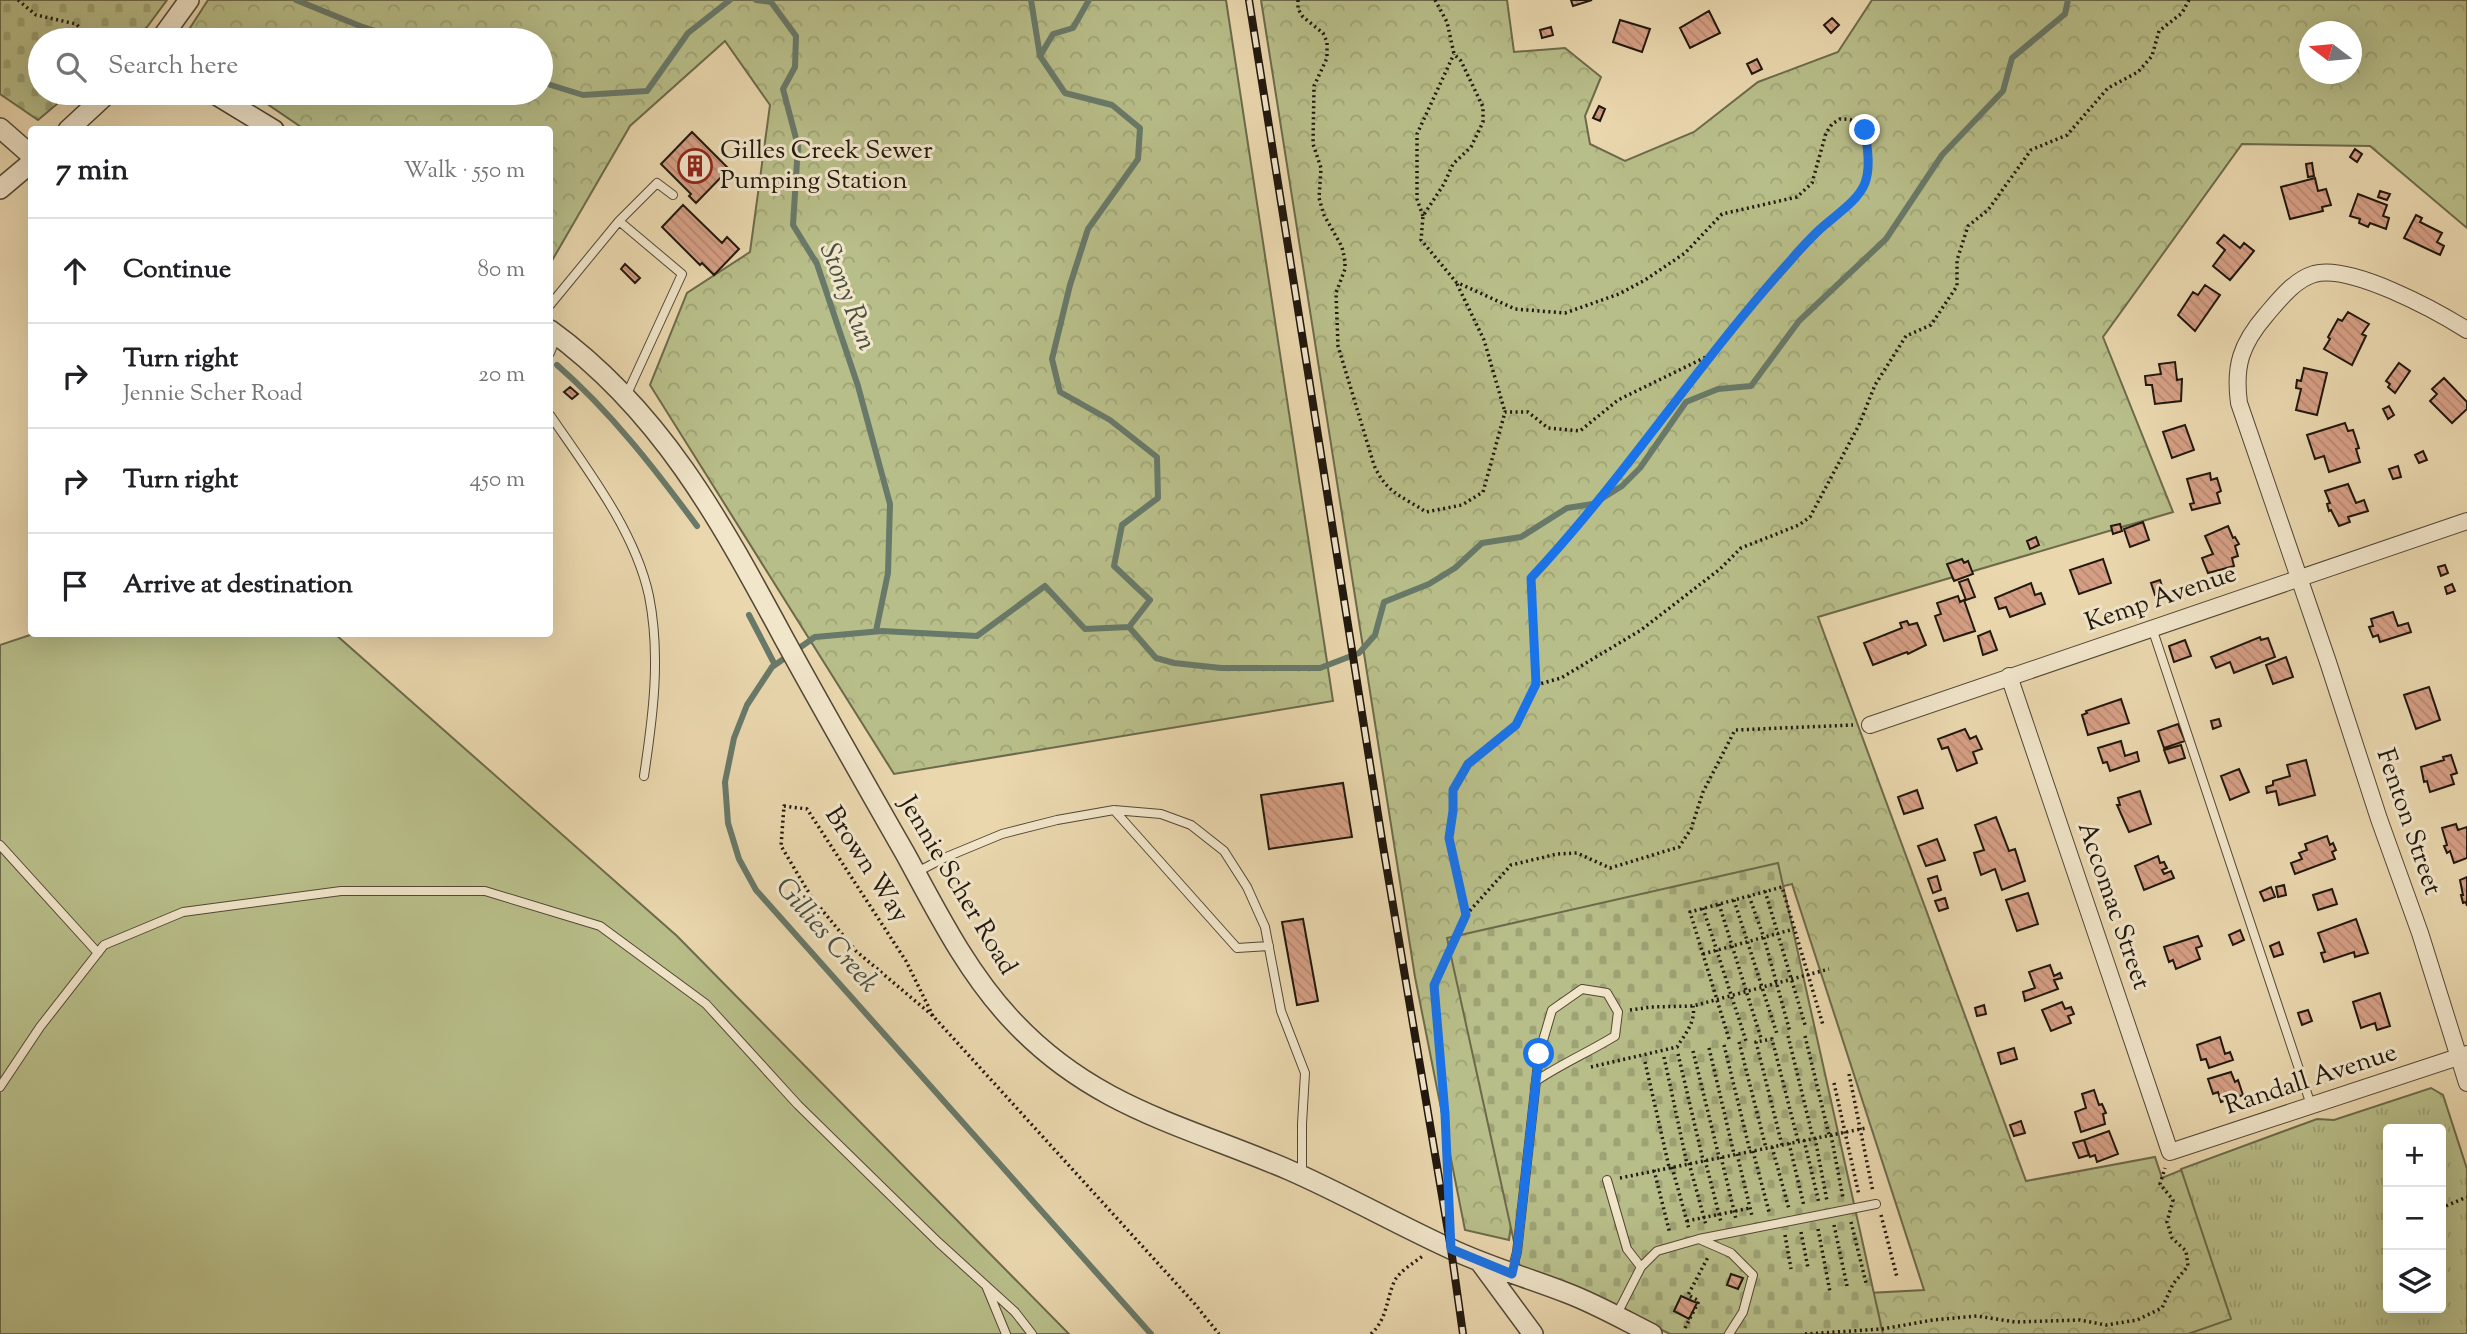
<!DOCTYPE html>
<meta charset="utf-8">
<style>
body{margin:0;font-family:"Sorts Mill Goudy",serif;background:#f2f2f2;color:#202124}
.controls{position:absolute;right:21px;bottom:21px;display:grid;overflow:hidden;border-radius:7px;box-shadow:0 7px 28px #0002}
.controls button{width:63px;height:63px;display:grid;place-items:center;padding:0;border:0;border-bottom:2px solid #e0e0e0;background:#fff;color:#202124;font:35px sans-serif}
.compass{position:absolute;left:2299px;top:21px;width:63px;height:63px;border-radius:50%;background:#fff;box-shadow:0 7px 28px #0002;rotate:286deg}
.stop{position:absolute;width:21px;height:21px;margin:-16px;border:5px solid #1a73e8;border-radius:50%;background:#fff}
.stop.end{background:#1a73e8;border-color:#fff;box-shadow:0 2px 7px #0008}
.list{margin:0;padding:0;list-style:none}
h2{display:flex;justify-content:space-between;align-items:center;height:91px;margin:0;padding:0 28px;font-size:30px}
h2 small{font-size:23px;font-weight:400;color:#757577}
.list li{display:grid;grid-template-columns:46px 1fr auto;gap:21px;align-items:center;box-sizing:border-box;height:105px;padding:0 28px;border-top:2px solid #e0e0e0}
.list b{display:block;font-size:26px;white-space:nowrap}
.list p{margin:0;font-size:23px;white-space:nowrap;color:#757577}
.list em{font-size:23px;font-style:normal;color:#757577}
.icon{flex:none;width:38px;height:38px;fill:none;stroke:currentColor;stroke-width:2;stroke-linecap:round;stroke-linejoin:round}
.map{position:relative;flex:none;width:2467px;height:1334px;overflow:hidden}
.search{position:absolute;background:#fff;box-shadow:0 7px 28px #0002;left:28px;top:28px;width:525px;height:77px;display:flex;align-items:center;gap:18px;box-sizing:border-box;padding:0 24px;border-radius:38px;color:#757577;font-size:26px}
.panel{position:absolute;background:#fff;box-shadow:0 7px 28px #0002;left:28px;top:126px;width:525px;height:511px;border-radius:7px}
.map>svg:first-child{display:block}
</style>
<div class="map">
<svg width="2467" height="1334" viewBox="0 0 2467 1334">
<defs>
<pattern id="forest-crowns" width="20" height="18" patternUnits="userSpaceOnUse" patternTransform="scale(1.75)"><rect width="20" height="18" fill="#b8be89"/><path d="M2 6a3 3 0 1 1 6 0M12 15a3 3 0 1 1 6 0" fill="none" stroke="#9ea375"/></pattern>
<pattern id="cemetery-stones" width="16" height="16" patternUnits="userSpaceOnUse" patternTransform="scale(1.75)"><rect width="16" height="16" fill="#b8be89"/><path d="M2 7V4a2 2 0 0 1 4 0v3zM10 15v-3a2 2 0 0 1 4 0v3z" fill="#9ea375"/></pattern>
<pattern id="park-tufts" width="24" height="20" patternUnits="userSpaceOnUse" patternTransform="scale(1.75)"><rect width="24" height="20" fill="#b8be89"/><path d="M3 7l-1-3M5 7V3M7 7l1-3M15 17l-1-3M17 17v-4M19 17l1-3" fill="none" stroke="#9ea375"/></pattern>
<pattern id="building-back-hatch" width="6" height="6" patternUnits="userSpaceOnUse" patternTransform="scale(1.75)"><rect width="6" height="6" fill="#d69f85"/><path d="M-1 5l2 2M0 0l6 6M5-1l2 2" fill="none" stroke="#b78872"/></pattern>
</defs>
<rect width="100%" height="100%" fill="#ead7ae"/>
<filter id="stains"><feTurbulence type="fractalNoise" baseFrequency=".00286" numOctaves="4"/><feColorMatrix values="0 0 0 0 .2 0 0 0 0 .09 0 0 0 0 .02 0 0 0 .5 -.17"/></filter>
<radialGradient id="worn" r=".72"><stop offset=".6" stop-color="#630" stop-opacity="0"/><stop offset="1" stop-color="#630" stop-opacity=".3"/></radialGradient>
<path fill="#b8be89" stroke="#6c6a4b" stroke-width="2" d="M33,634H335L677,936L1069,1334H0V645Z"/>
<path fill="url(#forest-crowns)" stroke="#6c6a4b" stroke-width="2" fill-rule="evenodd" d="M208,0H1226L1333,701L894,774L650,385L687,293L750,252L770,105L725,41L630,126L550,264V130L304,129L251,93H541V40H185L186,34Z
M1261,0H1507L1514,52L1565,48L1601,77L1585,116L1590,144L1625,161L1694,132L1758,82L1838,52L1872,0H2467V228L2370,146L2242,144L2103,337L2173,512L1818,617L2026,1181L2155,1157L2162,1178L2196,1164L2236,1334H1738L1793,1297L1924,1290L1792,884L1667,916L1543,988L1509,1240L1465,1230L1415,977ZM2310,32H2352V74H2310Z"/>
<path fill="url(#cemetery-stones)" stroke="#6c6a4b" stroke-width="2" d="M0,0H167L147,27L132,40H40V93H70L38,120L0,94Z
M1778,863L1883,1334H1670L1619,1309L1520,1269L1447,938Z"/>
<path fill="url(#park-tufts)" stroke="#6c6a4b" stroke-width="2" fill-rule="evenodd" d="M2431,1088L2443,1095L2467,1169V1334H2188L2231,1319L2181,1169L2317,1119L2334,1120ZM2388,1129H2441V1308H2388Z"/>
<g fill="none" stroke-linecap="round" stroke-linejoin="round">
<path stroke="#687969" stroke-width="6" d="M296,0L360,26L403,40
M756,0L771,2L796,36L795,67L783,89L798,146L793,225L817,264L858,386L890,504L888,573L876,631
M1031,0L1040,56L1065,93L1112,105L1140,128L1138,159L1088,229L1070,285L1052,359L1060,392L1110,420L1157,457L1158,498L1122,525L1114,566L1150,600L1129,627L1085,629L1045,586L977,636L882,631L815,637L772,667L747,705L734,738L725,782L728,823L739,859L756,890L1151,1334
M1040,56L1053,34L1073,28L1089,0
M541,82L583,95L647,91L688,33L730,0
M557,365C610,411 655,469 697,526
M749,615L775,665
M1129,627L1156,658L1174,663L1221,668H1320L1359,653L1375,635L1384,602L1429,584L1455,568L1482,543L1521,537L1567,508L1593,504L1622,486L1640,468L1686,402L1718,389L1751,386L1799,321L1886,239L1942,155L2003,91L2012,58L2065,14L2068,0"/>
</g>
<path fill="url(#building-back-hatch)" stroke="#20170d" stroke-width="2" d="M1571,0H1592L1573,6Z
M1709,11L1720,33L1690,48L1680,28Z
M1832,18L1839,25L1831,33L1824,25Z
M1620,20L1650,29L1642,52L1613,42Z
M1551,27L1553,35L1542,38L1540,30Z
M1757,59L1762,69L1752,74L1747,64Z
M1599,106L1605,109L1600,121L1593,118Z
M692,132L729,169L696,203L689,196L691,194L661,164Z
M2355,149L2362,154L2357,162L2350,157Z
M2312,163L2314,176L2308,177L2306,164Z
M2315,178L2318,191L2326,189L2331,205L2322,207L2323,211L2290,219L2281,187Z
M2380,191L2390,194L2387,200L2378,197Z
M2358,194L2387,205L2383,216L2389,218L2386,229L2370,223L2368,227L2359,223L2360,219L2350,216Z
M683,205L722,243L727,237L739,249L714,275L702,263L700,265L662,227Z
M2416,215L2422,218L2420,222L2442,233L2437,242L2444,246L2440,255L2404,238Z
M2224,235L2240,248L2244,243L2254,251L2230,280L2213,266L2225,250L2217,243Z
M625,264L640,278L635,283L621,269Z
M2205,285L2220,295L2195,331L2178,315L2193,292L2198,295Z
M2348,312L2369,324L2362,334L2366,336L2352,365L2324,349L2330,339L2328,337L2338,319L2342,321Z
M2175,362L2177,380L2182,379L2181,401L2155,404L2152,385H2146L2145,376L2161,374L2159,364Z
M2399,363L2410,371L2395,393L2388,387L2390,384L2386,381Z
M2304,368L2327,373L2317,415L2296,410L2301,389L2296,388L2297,380L2301,381Z
M2444,378L2467,402V409L2452,423L2430,401L2437,394L2432,389Z
M570,387L578,394L572,399L564,392Z
M2389,406L2394,415L2388,419L2383,409Z
M2345,423L2348,431L2353,430L2359,448L2356,449L2360,462L2329,472L2324,456L2315,459L2307,435Z
M2185,425L2194,450L2172,458L2163,432Z
M2423,451L2427,460L2419,463L2415,455Z
M2398,466L2401,477L2393,479L2389,469Z
M2210,473L2211,480L2217,478L2221,491L2217,493L2220,503L2192,510L2190,504L2194,503L2187,479Z
M2348,484L2356,503L2364,500L2368,511L2348,517L2350,522L2339,526L2331,510L2329,511L2327,504L2330,503L2325,491Z
M2143,522L2149,540L2130,547L2124,529Z
M2120,524L2122,531L2113,534L2111,526Z
M2228,526L2233,538L2235,537L2239,544L2235,546L2238,556L2232,558L2234,566L2208,573L2202,558L2213,554L2205,536Z
M2036,537L2039,545L2030,549L2027,541Z
M1962,559L1964,563L1968,561L1973,574L1954,581L1947,564Z
M2103,559L2111,583L2079,594L2070,570Z
M2445,565L2448,573L2441,576L2438,567Z
M1968,579L1975,597L1966,600L1959,582Z
M2160,580L2164,592L2155,595L2151,583Z
M2031,583L2035,595L2041,593L2045,604L2010,617L2006,607L1999,609L1995,598Z
M2452,584L2455,591L2447,594L2445,587Z
M1958,596L1960,602L1964,600L1975,631L1944,641L1935,616L1941,614L1937,603Z
M2393,612L2398,626L2408,623L2411,632L2380,642L2378,635L2373,637L2369,627L2373,626L2371,619Z
M1907,621L1909,625L1917,623L1926,645L1908,654L1907,652L1873,665L1864,643L1902,628L1900,623Z
M1990,631L1997,650L1983,655L1978,636Z
M2260,637L2261,640L2268,638L2275,657L2234,673L2230,662L2216,668L2211,657Z
M2185,640L2191,656L2174,662L2169,646Z
M2286,657L2293,677L2273,684L2266,665Z
M2429,687L2440,720L2416,729L2404,695Z
M2121,699L2129,723L2088,735L2082,715L2087,713L2086,711Z
M2219,719L2221,726L2213,729L2211,721Z
M2178,724L2185,741L2164,748L2158,731Z
M1965,729L1970,739L1976,736L1982,749L1973,752L1977,763L1957,771L1948,747L1942,749L1938,739Z
M2121,741L2125,756L2137,752L2139,761L2110,771L2107,762L2103,763L2098,748Z
M2181,745L2185,758L2169,763L2164,750Z
M2451,755L2457,773L2451,775L2454,784L2430,792L2427,781L2424,782L2421,767L2444,760L2443,757Z
M2306,760L2315,795L2279,805L2276,791L2267,793L2266,787L2273,785V781L2290,776L2287,765Z
M2239,769L2249,792L2230,800L2221,776Z
M1343,783L1352,837L1269,849L1261,795Z
M1917,790L1923,808L1904,814L1898,797Z
M2140,791L2151,824L2129,832L2117,805H2120L2118,798Z
M1996,817L2009,851L2015,849L2025,881L2002,890L1995,869L1981,875L1974,853L1984,850L1975,825Z
M2456,824L2458,830L2467,827V858L2454,863L2450,851L2447,853L2444,846L2447,845L2442,828Z
M2327,836L2330,845L2333,843L2336,850L2332,852L2335,859L2295,874L2291,863L2302,859L2299,853L2307,850L2305,844Z
M1937,839L1945,860L1926,866L1918,846Z
M2158,856L2160,863L2164,862L2167,868L2162,870L2164,874L2171,871L2174,878L2144,890L2135,866Z
M1937,876L1941,890L1933,893L1928,879Z
M2467,877V906L2466,902L2463,903L2461,895H2463L2460,880Z
M2284,885L2286,895L2278,897L2276,887Z
M2271,887L2275,897L2264,901L2260,892Z
M2332,889L2337,904L2318,910L2313,895Z
M2028,893L2038,924L2017,931L2006,900Z
M1945,898L1948,908L1939,911L1935,901Z
M1303,919L1318,1001L1297,1005L1282,922Z
M2356,919L2368,953L2355,957L2354,952L2324,962L2321,953L2325,952L2318,933Z
M2240,930L2244,940L2233,945L2229,935Z
M2198,936L2202,946L2196,948L2200,959L2176,969L2173,960L2169,962L2164,947Z
M2279,942L2283,954L2274,957L2270,946Z
M2050,965L2054,976L2060,973L2062,978L2054,980L2058,989L2025,1001L2023,992L2035,988L2029,972Z
M2380,993L2390,1026L2377,1030L2375,1023L2361,1028L2353,1002Z
M2062,1002L2065,1009L2071,1007L2074,1014L2068,1016L2071,1023L2051,1031L2042,1010Z
M1984,1005L1986,1014L1977,1016L1975,1008Z
M2308,1010L2312,1021L2302,1025L2298,1013Z
M2220,1037L2225,1054L2230,1052L2233,1060L2209,1068L2206,1059L2201,1060L2197,1045Z
M2014,1048L2017,1059L2001,1064L1998,1053Z
M2231,1072L2235,1082L2238,1080L2243,1095L2221,1102L2218,1092L2213,1094L2208,1079Z
M2094,1090L2099,1105L2102,1104L2106,1113L2103,1114L2105,1124L2081,1132L2075,1112L2086,1108L2082,1094Z
M2021,1121L2025,1133L2014,1136L2010,1125Z
M2109,1131L2118,1154L2097,1162L2095,1155L2090,1157L2084,1140Z
M2084,1140L2089,1155L2079,1158L2073,1143Z
M1731,1274L1743,1278L1738,1289L1727,1285Z
M1681,1296L1697,1303L1689,1319L1674,1311Z"/>
<g fill="none" stroke-linecap="round" stroke-linejoin="round">
<g stroke="#524735" stroke-width="10">
<path id="service" d="M619,221L682,274L626,396
M550,305L619,221L657,183L673,195
M550,353L557,335
M550,415C587,469 635,531 649,596C661,656 653,716 644,776
M2152,628L2311,1105
M1114,810L1237,948L1269,946
M0,845L98,953
M915,873L944,858L1002,834L1057,820L1114,810L1161,814L1191,825L1224,851L1247,887L1265,927L1281,1011L1305,1073L1302,1124V1176
M0,1087L40,1027L104,945L183,912L341,891H485L600,926L706,1004L798,1105L938,1242L1015,1312L1032,1334
M1607,1180L1627,1249L1641,1267
M1699,1239L1876,1204
M1512,1271L1517,1252L1539,1054L1552,1010L1582,989L1607,993L1618,1012L1615,1036C1589,1052 1561,1064 1536,1081
M987,1288L1006,1334
M1616,1316L1641,1267L1657,1251L1699,1239L1731,1253L1753,1275L1743,1312L1729,1334"/>
</g>
<g stroke="#524735" stroke-width="18">
<path id="minor" d="M2467,330C2435,310 2351,264 2314,274C2294,280 2279,300 2266,315C2241,344 2234,366 2239,403L2328,662L2379,819L2420,933L2467,1083
M2009,676L2170,1152L2467,1054
M1870,725L2467,521"/>
</g>
<g stroke="#524735" stroke-width="22">
<path id="tertiary" d="M160,40L189,0
M213,93L274,130
M0,128L32,156
M68,130L108,93
M0,189L32,162
M550,330C663,412 722,524 787,644C826,715 866,785 906,855C937,912 967,972 1011,1019C1092,1107 1184,1125 1289,1170C1344,1194 1396,1224 1451,1249C1489,1267 1529,1278 1567,1293C1596,1304 1624,1320 1652,1334
M1480,1262L1533,1334"/>
</g>
<path stroke="#20170d" stroke-width="3.5" stroke-dasharray="2 3.5" stroke-linecap="butt" d="M18,0L36,15L76,24L92,40
M1298,0V9L1303,17L1323,33L1327,42V58L1314,86L1313,144L1321,168L1319,198L1324,215L1342,247L1345,261V269L1336,293L1338,346L1374,465C1386,493 1402,496 1426,512L1462,505L1483,492L1505,412H1528L1548,428L1580,431L1618,400L1708,356L1599,500L1531,578L1536,685L1516,725L1468,764L1453,790V811L1449,838L1466,915L1511,865L1557,854L1577,853L1610,868L1679,847L1691,829L1703,792L1735,730L1853,725
M1435,0L1447,22L1454,54L1461,61L1483,107V122L1471,147L1453,164L1444,184L1423,216L1421,240L1456,282L1515,309L1565,313L1619,294L1645,280L1685,253L1722,214L1797,197L1812,183L1826,133L1832,124L1840,119C1849,119 1858,120 1864,128C1870,137 1869,176 1863,186C1851,205 1830,219 1814,235C1776,273 1742,315 1708,356
M1423,216L1417,199V134L1454,54
M1457,284L1484,340L1505,412
M1536,685L1561,678L1641,630L1720,569L1741,548L1799,525L1810,517L1859,425L1875,385L1906,336L1931,325L1957,286V260L1968,226L1988,210L2031,150L2067,135L2108,88L2138,72L2152,56L2159,31L2182,13L2189,0
M1765,891L1806,1028
M1749,896L1764,938L1790,1032
M1734,900L1777,1034
M1719,904L1761,1038
M1703,908L1746,1041
M1703,954L1794,929
M1630,1010L1651,1007L1693,1006L1829,969
M933,1016L906,961L807,809L784,806L781,846L812,898L856,951L933,1016L1194,1303L1219,1334
M1788,1036L1813,1138
M1805,1036L1829,1135
M1729,1039L1690,912L1782,887L1823,1025
M1739,1042L1766,1148
M1724,1045L1750,1151
M1709,1048L1734,1154
M1693,1051L1719,1157
M1678,1054L1703,1160
M1664,1057L1687,1164
M1645,1062L1669,1167
M1591,1067L1677,1047C1685,1034 1696,1022 1693,1006
M1849,1074L1873,1192
M1834,1083L1859,1195
M1831,1135L1843,1198
M1815,1138L1827,1201
M1804,1140L1819,1203
M1789,1143L1804,1206
M1782,1145L1756,1042L1772,1039L1798,1141
M1772,1147L1789,1209
M1753,1151L1769,1212
M1737,1154L1752,1216
M1721,1157L1736,1219
M1705,1160L1721,1222
M1689,1163L1706,1225
M1672,1167L1689,1229
M1654,1170L1670,1234
M1620,1178L1866,1128
M2441,1208L2467,1197
M1881,1215L1897,1277
M1687,1221L1750,1208
M1851,1222L1866,1283
M1834,1225L1847,1286
M1450,1227L1445,1113L1434,985L1466,915
M1818,1229L1830,1292
M1801,1232L1808,1268
M1785,1235L1791,1269
M1685,1328L1699,1301L1688,1295L1708,1257
M1371,1334C1387,1319 1386,1301 1394,1282C1399,1271 1414,1263 1424,1255
M1805,1334L1882,1329L1933,1320L1977,1316L2015,1322L2080,1320L2106,1325L2137,1320L2162,1308L2173,1284L2188,1266L2186,1251L2172,1238L2167,1222L2173,1200L2160,1184L2165,1168"/>
<use href="#service" stroke="#f1e5ca" stroke-width="8"/>
<use href="#minor" stroke="#f1e5ca" stroke-width="16"/>
<use href="#tertiary" stroke="#f1e5ca" stroke-width="19"/>
<g stroke="#20170d" stroke-width="8">
<path id="rail" d="M1249,0L1383,846L1451,1249L1463,1334"/>
</g>
<use href="#rail" stroke="#f1e5ca" stroke-width="5" stroke-dasharray="16" stroke-linecap="butt"/>
</g>
<g fill="none" stroke-linecap="round" stroke-linejoin="round">
<path stroke="#1a73e8" stroke-width="9" d="M1539,1054L1517,1252L1512,1274L1451,1249L1445,1114L1434,985L1466,915L1449,838L1453,811V790L1468,764L1516,725L1536,684L1531,578C1625,478 1699,361 1791,260C1799,250 1808,241 1817,232C1831,218 1858,202 1865,183C1871,167 1867,146 1865,130"/>
</g>
<defs>
<g id="building-ring" transform="scale(1.75)"><circle r="9.5" fill="#f1e5ca" stroke="#8f2418" stroke-width="1.5"/><path d="M-4-6H4V6H1V3H-1V6H-4ZM-2.5-4.3h1.7v1.8h-1.7ZM.8-4.3h1.7v1.8H.8ZM-2.5-1h1.7V.8h-1.7ZM.8-1h1.7V.8H.8Z" fill="#8f2418"/></g>
</defs>
<g fill-rule="evenodd">
<use href="#building-ring" x="695" y="166"/>
</g>
<g text-anchor="middle" dominant-baseline="central" stroke-width="6" stroke-linejoin="round" paint-order="stroke">
<g font-size="26" fill="#20170d" stroke="#f1e5ca" text-anchor="start">
<text x="720" y="151">Gilles Creek Sewer<tspan x="720" dy="30">Pumping Station</tspan></text>
</g>
<g font-size="26" fill="#20170d" stroke="#f1e5ca">
<text transform="translate(2161 599) rotate(-19)">Kemp Avenue</text>
<text transform="translate(2408 822) rotate(71)">Fenton Street</text>
<text transform="translate(866 865) rotate(57)">Brown Way</text>
<text transform="translate(957 886) rotate(59)">Jennie Scher Road</text>
<text transform="translate(2113 906) rotate(71)">Accomac Street</text>
<text transform="translate(2311 1080) rotate(-18)">Randall Avenue</text>
</g>
<g font-size="28" font-style="italic" fill="#4a5043" stroke="#f1e5ca">
<text transform="translate(847 297) rotate(69)">Stony Run</text>
<text transform="translate(826 936) rotate(49)">Gillies Creek</text>
</g>
</g>
<rect width="100%" height="100%" filter="url(#stains)"/>
<rect width="100%" height="100%" fill="url(#worn)"/>
</svg>
<div class="controls">
<button>+</button>
<button>−</button>
<button><svg class="icon" aria-label="layers" viewBox="0 0 24 24"><path d="M12 4l9 5-9 5-9-5zM3 14l9 5 9-5"/></svg></button>
</div>
<svg class="compass" viewBox="-18 -18 36 36"><path d="M0-13l5 13h-10z" fill="#e53935"/><path d="M0 13l5-13h-10z" fill="#757577"/></svg>
<div class="stop" style="left:1539px;top:1054px"></div>
<div class="stop end" style="left:1865px;top:130px"></div>
<div class="search"><svg class="icon" aria-label="search" viewBox="0 0 24 24"><circle cx="10" cy="10" r="6"/><path d="M15 15l6 6"/></svg>Search here</div>
<section class="panel">
<h2>7 min<small>Walk · 550 m</small></h2>
<ul class="list">
<li><svg class="icon" aria-label="ahead" viewBox="0 0 24 24"><path d="M12 20V5M6 11l6-6 6 6"/></svg><div><b>Continue</b></div><em>80 m</em></li>
<li><svg class="icon" aria-label="right" viewBox="0 0 24 24"><path d="M7 20v-9h11M14 6l5 5-5 5"/></svg><div><b>Turn right</b><p>Jennie Scher Road</p></div><em>20 m</em></li>
<li><svg class="icon" aria-label="right" viewBox="0 0 24 24"><path d="M7 20v-9h11M14 6l5 5-5 5"/></svg><div><b>Turn right</b></div><em>450 m</em></li>
<li><svg class="icon" aria-label="arrive" viewBox="0 0 24 24"><path d="M6 21V4h12l-3 4 3 4H6"/></svg><div><b>Arrive at destination</b></div></li>
</ul>
</section>
</div>
